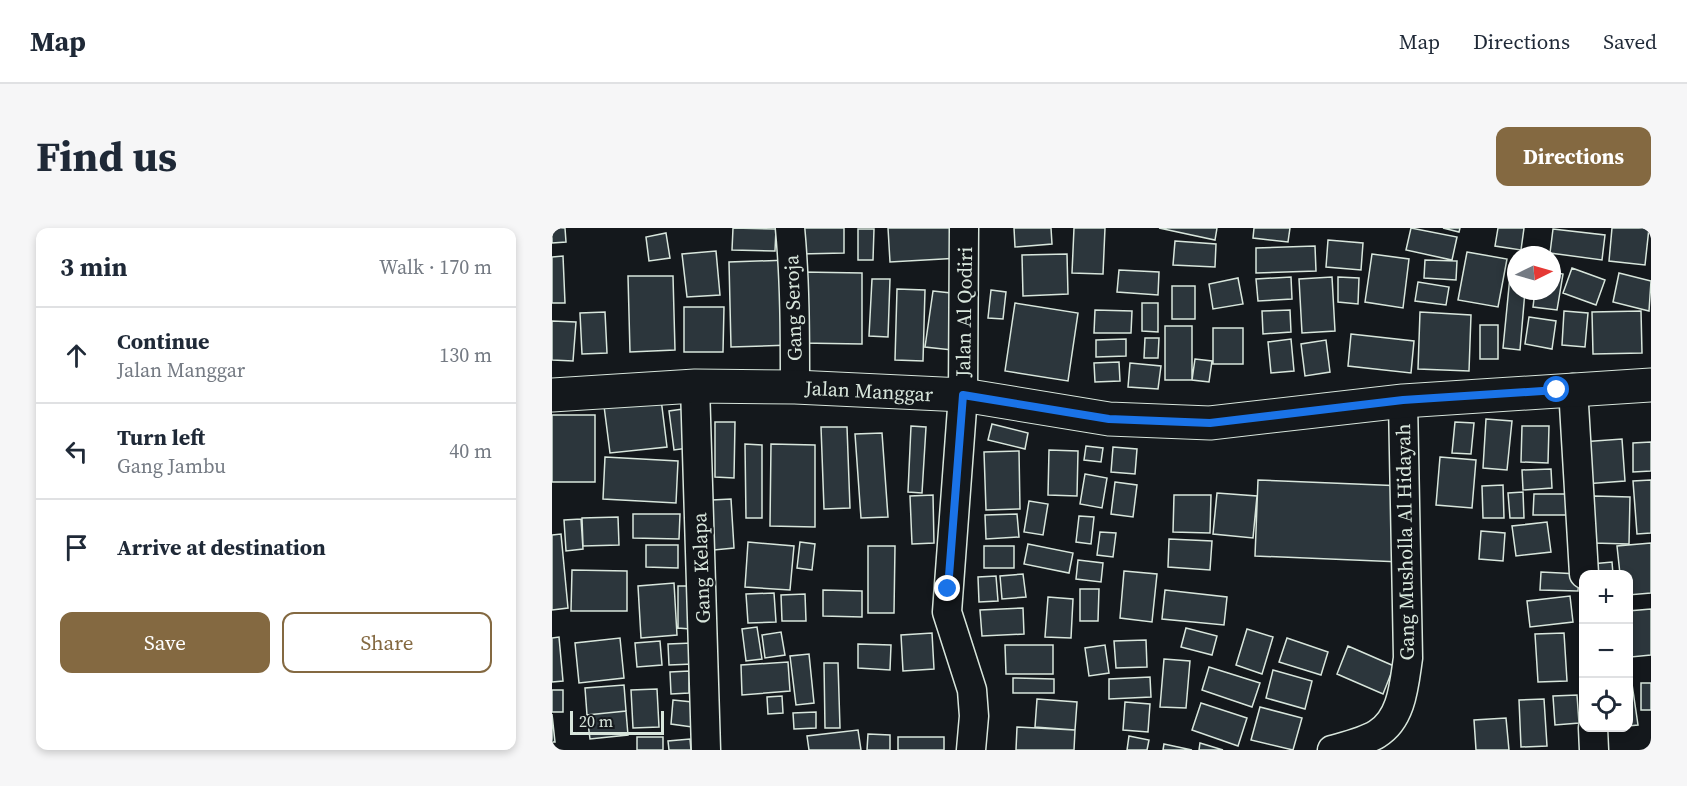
<!DOCTYPE html>
<meta charset="utf-8">
<style>
body{margin:0;font-family:"Source Serif 4",serif;background:#f6f6f7;color:#1f2937}
.controls{position:absolute;right:18px;bottom:18px;display:grid;overflow:hidden;border-radius:12px;box-shadow:0 3px 9px #0003}
.controls button{width:54px;height:54px;display:grid;place-items:center;padding:0;border:0;border-bottom:2px solid #e0e1e3;background:#fff;color:#1f2937;font:30px sans-serif}
.compass{position:absolute;left:955px;top:18px;width:54px;height:54px;border-radius:50%;background:#fff;box-shadow:0 3px 9px #0003;rotate:85deg}
.scale{position:absolute;left:18px;bottom:15px;width:94px;box-sizing:border-box;padding-left:6px;border:3px solid #d8e6dc;border-top:0;font-size:16px;line-height:21px;white-space:nowrap;color:#d8e6dc;-webkit-text-stroke:4px #14181c;paint-order:stroke}
.stop{position:absolute;width:18px;height:18px;margin:-14px;border:4px solid #1a73e8;border-radius:50%;background:#fff}
.stop.end{background:#1a73e8;border-color:#fff;box-shadow:0 2px 6px #0008}
.list{margin:0;padding:0;list-style:none}
h2{display:flex;justify-content:space-between;align-items:center;height:78px;margin:0;padding:0 24px;font-size:26px}
h2 small{font-size:20px;font-weight:400;color:#747a83}
.list li{display:grid;grid-template-columns:39px 1fr auto;gap:18px;align-items:center;box-sizing:border-box;height:96px;padding:0 24px;border-top:2px solid #e0e1e3}
.list b{display:block;font-size:22px;white-space:nowrap}
.list p{margin:0;font-size:20px;white-space:nowrap;color:#747a83}
.list em{font-size:20px;font-style:normal;color:#747a83}
.actions{display:flex;gap:12px;padding:18px 24px}
.actions a{flex:1;padding:14px 0;border:2px solid #846941;border-radius:12px;text-align:center;font-size:21px;color:#846941}
.actions .main{background:#846941;color:#fff}
.icon{flex:none;width:33px;height:33px;fill:none;stroke:currentColor;stroke-width:2;stroke-linecap:round;stroke-linejoin:round}
.map{position:relative;flex:none;width:1099px;height:522px;overflow:hidden;border-radius:12px}
header{display:flex;align-items:center;gap:36px;box-sizing:border-box;height:84px;padding:0 30px;background:#fff;border-bottom:2px solid #e0e1e3}
header strong{font-size:28px}
nav{display:flex;gap:33px;margin-inline-start:auto;font-size:21px}
.intro{display:flex;align-items:center;justify-content:space-between;box-sizing:border-box;height:144px;padding:0 36px}
h1{margin:0;font-size:42px}
.button{padding:15px 27px;border-radius:12px;background:#846941;color:#fff;font-size:21px;font-weight:700}
main{display:flex;gap:36px;padding:0 36px}
aside{flex:1;background:#fff;border-radius:12px;box-shadow:0 3px 9px #0003}
.map>svg:first-child{display:block}
</style>
<header>
<strong>Map</strong>
<nav><a>Map</a><a>Directions</a><a>Saved</a></nav>
</header>
<div class="intro"><h1>Find us</h1><a class="button">Directions</a></div>
<main>
<aside>
<h2>3 min<small>Walk · 170 m</small></h2>
<ul class="list">
<li><svg class="icon" aria-label="ahead" viewBox="0 0 24 24"><path d="M12 20V5M6 11l6-6 6 6"/></svg><div><b>Continue</b><p>Jalan Manggar</p></div><em>130 m</em></li>
<li><svg class="icon" aria-label="left" viewBox="0 0 24 24"><path d="M17 20v-9H6M10 6l-5 5 5 5"/></svg><div><b>Turn left</b><p>Gang Jambu</p></div><em>40 m</em></li>
<li><svg class="icon" aria-label="arrive" viewBox="0 0 24 24"><path d="M6 21V4h12l-3 4 3 4H6"/></svg><div><b>Arrive at destination</b></div></li>
</ul>
<div class="actions"><a class="main">Save</a><a>Share</a></div>
</aside>
<div class="map">
<svg width="1099" height="522" viewBox="0 0 1099 522">
<rect width="100%" height="100%" fill="#14181c"/>
<path fill="#2c363c" stroke="#d8e6dc" stroke-width="1.5" d="M0,0H13L14,14L0,15Z
M181,0L224,1L223,23L180,22Z
M247,0H292V25L248,26Z
M336,0H406L408,30L338,34Z
M462,0H499L500,16L463,19Z
M522,0H553L551,46L520,45Z
M607,0H665L663,12Z
M702,0H738L736,14L701,10Z
M859,0L905,9L900,32L854,22Z
M891,0H908L907,4Z
M946,0H972L969,22L943,18Z
M1060,0H1097L1093,37L1057,33Z
M306,1H322L321,32H306Z
M1001,1L1053,7L1050,32L998,25Z
M114,5L118,30L97,33L94,9Z
M776,12L811,15L809,42L774,39Z
M623,13L664,16L663,39L621,37Z
M763,18L764,43L704,45V20Z
M164,23L168,67L135,69L130,26Z
M915,24L955,31L946,79L906,72Z
M515,26L516,66L471,68L470,27Z
M820,26L857,31L851,80L813,74Z
M11,28L13,75H0V29Z
M237,32L239,117L179,119L177,34Z
M873,32L905,33L904,52L872,50Z
M959,38L964,39V63H973L968,122L951,120Z
M1020,40L1053,52L1044,77L1011,65Z
M567,42L607,44L606,67L565,64Z
M250,44L310,45V116L249,115Z
M1000,44L1011,46L1005,82L981,79L983,63H1000Z
M1067,45L1099,53L1097,83L1061,74Z
M76,48H121L123,122L78,124Z
M739,49L740,71L706,73L704,51Z
M780,49L783,103L750,105L747,51Z
M786,49L807,50L806,76L786,74Z
M686,50L691,76L661,81L657,56Z
M320,51H338L336,109L317,108Z
M866,54L897,59L894,77L863,73Z
M620,58H643V91H620Z
M345,61L373,62L371,133L343,132Z
M439,62L454,64L451,91L436,90Z
M381,63L408,66L400,122L373,119Z
M463,75L526,85L516,153L453,143Z
M590,75H606V104L590,103Z
M132,79H172L171,124H132Z
M543,82L580,83L579,105H542Z
M738,82L739,104L711,106L710,83Z
M1012,83L1036,85L1033,119L1010,117Z
M1089,83L1090,125L1041,126L1040,84Z
M53,84L55,125L30,126L28,85Z
M868,84L919,87L917,143L866,141Z
M977,89L1004,93L1000,121L973,116Z
M0,93L24,94L21,133L0,132Z
M928,97H946V131H928Z
M613,98H640V152H613Z
M661,100H691V136H661Z
M799,106L862,113L859,145L796,138Z
M593,110H607L606,130H592Z
M574,111V128L544,129V112Z
M739,111L742,143L719,145L716,114Z
M774,112L778,144L753,148L749,116Z
M643,131L660,133L657,154L640,152Z
M567,134L568,153L543,154L542,135Z
M578,135L609,138L606,161L576,159Z
M109,171L115,219L58,225L52,178Z
M138,180L143,219L122,222L117,183Z
M0,187H43V254H0Z
M934,191L960,193L955,242L931,240Z
M163,194H183L182,250L163,249Z
M903,194L922,195L919,226L900,225Z
M440,196L476,205L473,221L436,212Z
M359,198L374,199L370,265L356,264Z
M970,198H997L996,235L969,234Z
M269,199H295L298,280L272,281Z
M330,205L336,289L309,290L303,206Z
M1070,211L1073,253L1032,256L1029,214Z
M1099,214V243L1081,244V215Z
M193,216L210,217V290H194Z
M219,216L263,217V299L218,298Z
M534,218L551,220L549,234L532,232Z
M561,219L585,221L583,246L559,244Z
M497,222L526,223L525,268L496,267Z
M467,223L468,281L434,282L432,224Z
M53,229L126,233L124,275L51,271Z
M888,229L924,232L920,280L884,277Z
M999,241L1000,260L971,262L970,242Z
M533,246L555,250L550,280L528,276Z
M706,252L852,258L849,334L703,328Z
M1099,252V305L1085,306L1081,253Z
M563,254L585,257L581,289L559,286Z
M951,257L952,290H931L930,258Z
M971,264L972,290H958L956,265Z
M665,265L705,268L701,310L661,306Z
M982,266H1017V287H981Z
M381,267L382,315L360,316L358,268Z
M622,267H659L658,305L621,304Z
M1042,268L1078,269L1077,316L1041,315Z
M179,271L182,320L162,322L160,272Z
M477,273L496,276L491,307L472,304Z
M81,286H128L127,311L81,310Z
M465,286L467,309L434,311L433,287Z
M527,288L542,289L539,316L524,314Z
M66,289L67,317L31,318L30,290Z
M29,291L31,321L14,323L12,292Z
M995,294L999,324L964,328L960,298Z
M929,303L953,305L951,333L927,331Z
M548,304L564,305L561,329L545,327Z
M9,306L16,380L0,382V307Z
M617,311L660,313L658,342L616,339Z
M196,314L242,318L238,362L193,359Z
M248,314L263,316L260,342L245,340Z
M1099,315V365L1076,367V346H1068L1065,318Z
M476,316L521,325L517,345L472,336Z
M94,317H126V340L94,339Z
M316,318H343L342,385H316Z
M432,318H462V340H432Z
M526,332L551,335L549,354L524,351Z
M1060,334L1061,346H1040L1039,336Z
M20,342L75,343V383H19Z
M572,343L605,346L600,394L568,390Z
M989,344L1027,346L1026,363L988,362Z
M471,346L474,369L450,371L448,348Z
M444,348L446,373L427,374L426,349Z
M122,355L125,407L89,410L86,358Z
M126,358H137L138,401L126,400Z
M528,361H547L546,393H528Z
M271,362L310,363V389L271,388Z
M613,362L675,369L672,397L610,391Z
M222,365L224,394L196,395L194,366Z
M253,366L254,393H230L229,367Z
M1018,368L1021,394L978,399L975,373Z
M496,369L521,371L519,410L493,409Z
M471,380L472,406L430,408L428,382Z
M1099,381V427L1079,429L1076,383Z
M205,399L210,431L194,433L190,401Z
M634,400L665,408L660,427L629,419Z
M695,401L721,409L710,446L684,437Z
M229,404L233,427L213,430L210,407Z
M380,405L382,441L351,443L349,407Z
M1012,405L1015,453L986,454L983,406Z
M7,409L11,453L0,454V410Z
M68,410L72,450L27,455L23,415Z
M735,410L776,424L769,447L727,434Z
M594,412L595,439L564,440L562,413Z
M108,413L110,437L85,439L83,415Z
M140,415L141,436L117,437L116,416Z
M306,416L339,417L338,442L306,440Z
M453,417H501V446H454Z
M553,417L557,445L537,448L533,420Z
M796,418L842,438L831,466L785,446Z
M257,426L262,475L244,477L238,428Z
M612,431L638,433L634,480L608,479Z
M236,434L238,463L190,467L189,437Z
M272,435H286L288,500H273Z
M657,439L708,455L700,479L650,462Z
M721,442L760,453L753,481L714,470Z
M137,443V465L119,466L118,444Z
M598,449L599,469L557,471V451Z
M461,450L502,451V465H461Z
M1089,455H1099V482H1089Z
M1076,456H1080L1086,497L1076,498Z
M72,457L74,483L35,487L33,460Z
M105,461L107,499L81,500L79,462Z
M0,462H11V484H0Z
M1025,467L1027,495L1003,497L1001,468Z
M230,468L231,485L216,486L215,469Z
M485,471L525,474L523,502L483,499Z
M992,471L995,518L969,519L967,472Z
M121,472L150,475L147,500L119,496Z
M573,474L598,476L596,504L571,502Z
M649,475L695,490L686,518L640,502Z
M708,479L750,490L741,522L699,512Z
M74,483L76,507L38,511L35,487Z
M264,484V500L242,501L241,485Z
M0,486L3,514H0Z
M954,490L957,522H924L922,492Z
M465,499L523,502L522,522H464Z
M306,502L309,522H257L255,508Z
M316,506L338,507V522H315Z
M577,508L597,512L595,522H575Z
M85,509H111V522H85Z
M346,509H392V522H346Z
M138,511L139,522H117L116,513Z
M648,515L671,522H647Z
M612,516L640,522H611Z"/>
<g fill="none" stroke-linecap="round" stroke-linejoin="round">
<g stroke="#d8e6dc" stroke-width="31">
<path id="minor" d="M238,0C243,53 243,106 243,159
M412,0L411,167L395,384L420,462L422,488L419,522
M143,158L154,522
M1021,160L1032,346
M1041,500L1042,522
M780,522C794,518 812,514 825,506C850,491 852,457 856,430L851,173"/>
</g>
<g stroke="#d8e6dc" stroke-width="35">
<path id="secondary" d="M0,167L143,158L243,159L411,167L557,191L658,195L851,173L1099,157"/>
</g>
<use href="#minor" stroke="#14181c" stroke-width="28"/>
<use href="#secondary" stroke="#14181c" stroke-width="33"/>
</g>
<g fill="none" stroke-linecap="round" stroke-linejoin="round">
<path stroke="#1a73e8" stroke-width="8" d="M396,361L411,167L557,191L658,195L851,172L1005,162"/>
</g>
<g text-anchor="middle" dominant-baseline="central" stroke-width="4.5" stroke-linejoin="round" paint-order="stroke">
<g font-size="20" fill="#d8e6dc" stroke="#14181c">
<text transform="translate(241 80) rotate(-92)">Gang Seroja</text>
<text transform="translate(412 84) rotate(-89)">Jalan Al Qodiri</text>
<text transform="translate(317 163) rotate(3)">Jalan Manggar</text>
<text transform="translate(853 314) rotate(-91)">Gang Musholla Al Hidayah</text>
<text transform="translate(149 340) rotate(-92)">Gang Kelapa</text>
</g>
</g>
</svg>
<div class="controls">
<button>+</button>
<button>−</button>
<button><svg class="icon" aria-label="locate" viewBox="0 0 24 24"><circle cx="12" cy="12" r="6"/><path d="M12 2v4M12 18v4M2 12h4M18 12h4"/></svg></button>
</div>
<svg class="compass" viewBox="-18 -18 36 36"><path d="M0-13l5 13h-10z" fill="#e53935"/><path d="M0 13l5-13h-10z" fill="#747a83"/></svg>
<div class="scale">20 m</div>
<div class="stop" style="left:1005px;top:162px"></div>
<div class="stop end" style="left:396px;top:361px"></div>
</div>
</main>
